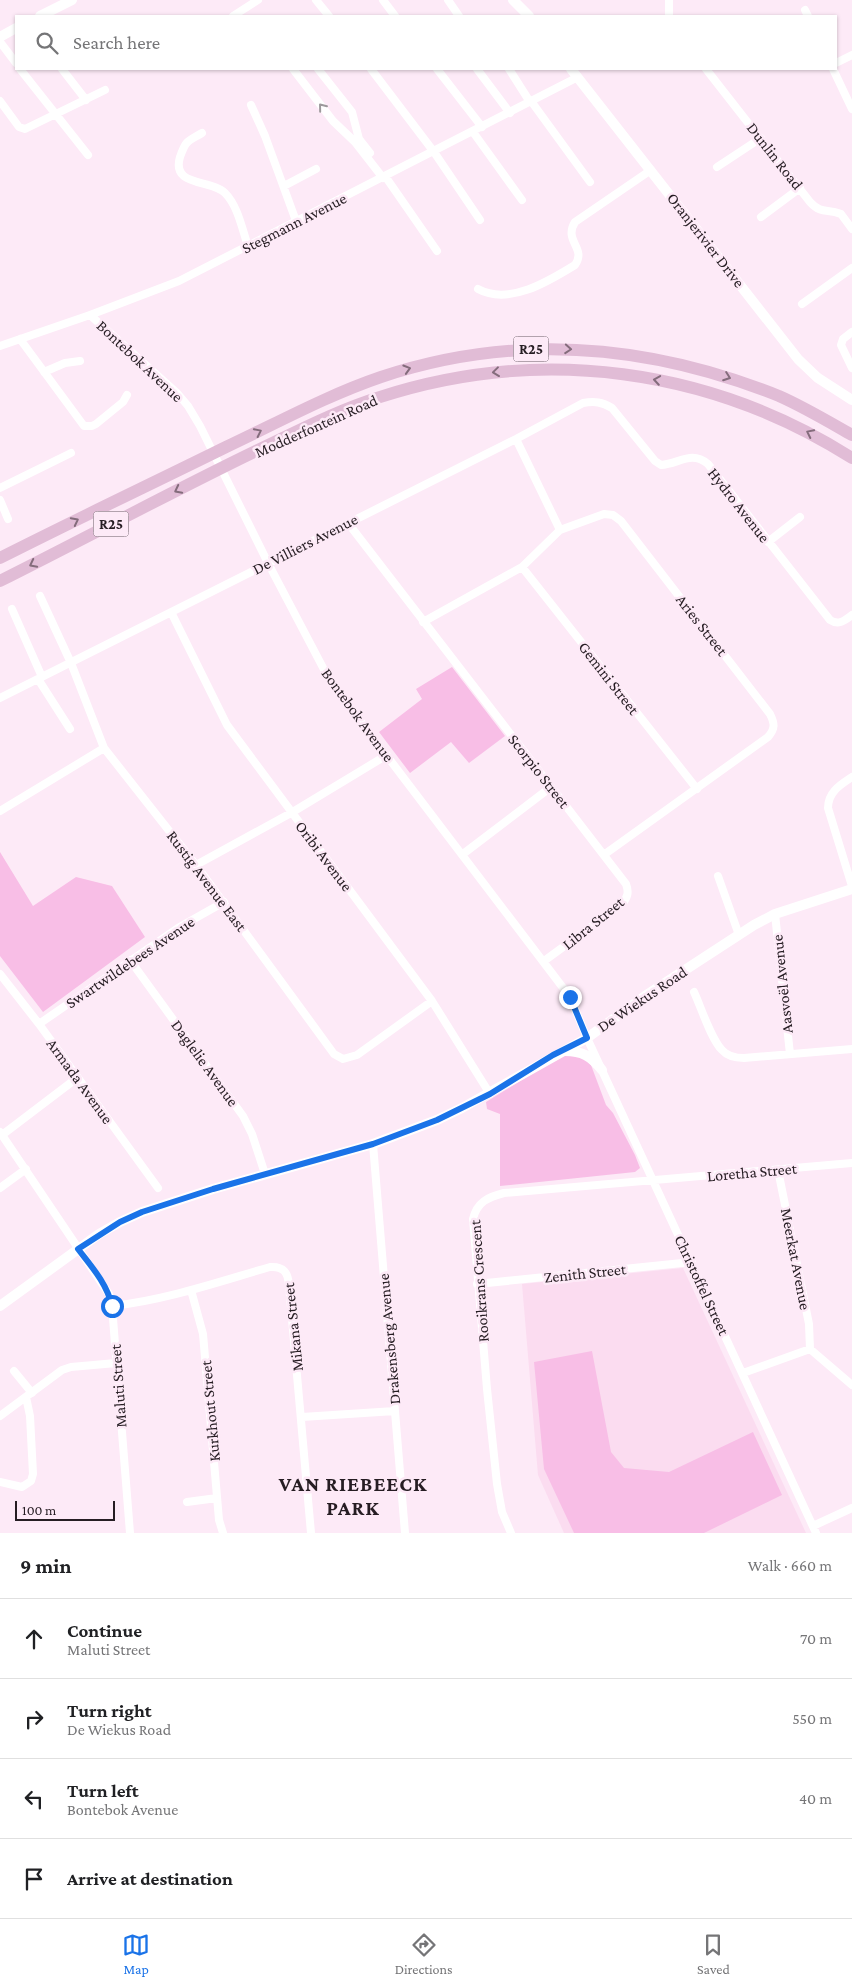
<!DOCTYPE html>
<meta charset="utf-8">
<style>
body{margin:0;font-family:"Crimson Pro",serif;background:#f6f6f6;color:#202124}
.scale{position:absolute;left:15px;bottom:12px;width:100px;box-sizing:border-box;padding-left:5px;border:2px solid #261d23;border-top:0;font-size:14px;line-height:18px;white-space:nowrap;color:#261d23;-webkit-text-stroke:4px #fdeaf7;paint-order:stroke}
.stop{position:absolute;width:15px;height:15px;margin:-11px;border:4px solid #1a73e8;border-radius:50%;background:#fff}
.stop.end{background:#1a73e8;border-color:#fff;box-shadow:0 1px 5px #0008}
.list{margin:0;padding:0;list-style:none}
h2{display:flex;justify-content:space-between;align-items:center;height:65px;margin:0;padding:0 20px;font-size:21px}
h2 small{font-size:16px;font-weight:400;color:#757577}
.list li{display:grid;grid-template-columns:32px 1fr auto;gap:15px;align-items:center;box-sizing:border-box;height:80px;padding:0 20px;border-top:1px solid #e0e0e0}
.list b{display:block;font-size:19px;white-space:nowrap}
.list p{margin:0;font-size:16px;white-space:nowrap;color:#757577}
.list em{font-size:16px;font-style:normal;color:#757577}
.icon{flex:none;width:28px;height:28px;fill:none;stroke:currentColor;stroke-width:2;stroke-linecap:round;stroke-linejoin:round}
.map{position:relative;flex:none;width:852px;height:1533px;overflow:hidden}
.search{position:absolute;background:#fff;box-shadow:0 1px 4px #0004;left:15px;right:15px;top:15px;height:55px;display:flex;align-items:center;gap:12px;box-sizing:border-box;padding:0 18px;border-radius:0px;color:#757577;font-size:19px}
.sheet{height:385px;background:#fff}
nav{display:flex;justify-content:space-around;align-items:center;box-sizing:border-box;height:70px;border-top:1px solid #e0e0e0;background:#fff;font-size:14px;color:#757577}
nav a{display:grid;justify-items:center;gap:2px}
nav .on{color:#1a73e8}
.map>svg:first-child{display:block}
</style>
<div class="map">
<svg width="852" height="1533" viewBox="0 0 852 1533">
<rect width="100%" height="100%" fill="#fdeaf7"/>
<path fill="#fbdcf0" d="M683,1268L806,1533H564L538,1475L522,1284Z"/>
<path fill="#f8bee6" d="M452,667L505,736L469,763L451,742L410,773L379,732L422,699L416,689Z
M0,852L33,906L76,877L112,886L145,937L43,1012L0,956Z
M564,1054H580L591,1065L606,1105L613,1113L635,1155L640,1168L635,1172L500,1186V1114L487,1109L486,1102Z
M592,1351L611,1452L624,1468L669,1472L753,1432L782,1495L704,1533H574L544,1469L534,1362Z"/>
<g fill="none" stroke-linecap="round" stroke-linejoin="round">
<path stroke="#fff" stroke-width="8" d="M316,0L329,16
M383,0L395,16
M448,0L459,16
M805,10L808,16
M233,16L258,0
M669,16V0
M0,42L16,63
M836,63L852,55
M20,69L88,155
M62,69L86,100
M293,69L333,121L355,142L383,178
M318,69L352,112L359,139L370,153
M371,69L434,152L480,220
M437,69L482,127
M477,69L510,113
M509,69L530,102
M706,69L810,202C822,215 827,208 841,214L852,229
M833,69L852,109
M0,101L19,127L25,129L105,90
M531,101L590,182
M251,105L265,136L296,221
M473,132L522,200
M202,133C187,142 186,140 180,157C171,187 211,179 225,193C238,206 242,229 248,246
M717,167L761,138
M385,176L437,251
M284,186L316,169
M761,217L800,188
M478,289C509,306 549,281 575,265C587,248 563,241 575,222L651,170
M802,304L852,268
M90,315L177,393L188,406L200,426L268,563L330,681L570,997L587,1038L816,1533
M852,332L843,339L841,345L852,368
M20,339L84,426H92L96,424L123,402L127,395
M0,346L90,315L179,281L578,77
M44,372L65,363L80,361
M516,439L560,530
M0,488L71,453
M0,500L8,519
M348,523L626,884C629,892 628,897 622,904L544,961
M768,542L800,517
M522,567L697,789
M40,596L71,663L104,748L196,865L334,1054L343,1059L357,1055L432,1001
M12,609L42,677
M171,612L227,725L432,1001L490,1094
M423,622L522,567L560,530L604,514L613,515L621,521L770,714C775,724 775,729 768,737L605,854
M38,679L70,729
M0,698L516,439L583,403C595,401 602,402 612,408L655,461L661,465C679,464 691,450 708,464L830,620C839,626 845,620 852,615
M852,777C840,785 828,792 828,808L852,886
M0,811L104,748
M463,854L551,787
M196,865L291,813L387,755
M718,876L739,935
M775,914L790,1054
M130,960L243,1116L252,1134L265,1174
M0,974L39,1024L158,1188
M694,992C701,1007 711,1039 722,1050C728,1057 736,1058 744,1058L852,1049
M39,1024L178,928L224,902
M0,1132L109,1294L112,1306L130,1533
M2,1135L77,1078
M373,1144L405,1533
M778,1170L809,1324L810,1349
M0,1188L26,1169
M477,1284L692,1262
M191,1290L203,1334L219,1520L223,1533
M112,1306C166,1300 218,1282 270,1267C284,1266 288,1273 289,1285L311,1533
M14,1371L32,1393
M743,1373L810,1349L852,1385
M0,1416L62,1370L71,1367L116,1363
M302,1417L395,1411
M0,1482L22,1487L31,1481L33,1474L30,1416L26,1397
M187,1502L217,1498
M813,1526L852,1508
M511,1533L502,1512L497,1484L487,1389L473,1219C477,1202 488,1197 504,1193L852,1163"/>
<path stroke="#fff" stroke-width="10" d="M513,0L529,16
M40,16L72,0
M0,37L16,28
M571,69L798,359L818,378L852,400
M565,1051C582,1051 591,1056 602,1070
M0,1306L99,1234L120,1222L142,1212L213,1189L373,1144L437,1120L462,1108L587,1038L645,996L754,925L775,914L852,889"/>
<path stroke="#e1bcd6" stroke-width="12" d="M0,558C75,520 151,484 226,447C277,423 328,395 381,377C516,332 649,344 779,396C804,407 829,422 852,435
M0,581C86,538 171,492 258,450C298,431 338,410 380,397C541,345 710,368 852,458"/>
</g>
<defs><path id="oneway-chevron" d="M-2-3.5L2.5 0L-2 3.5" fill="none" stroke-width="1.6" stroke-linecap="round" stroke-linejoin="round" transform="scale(1.25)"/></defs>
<use stroke="#9d999c" href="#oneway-chevron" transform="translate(322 107) rotate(-129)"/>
<g stroke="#846c7c">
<use href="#oneway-chevron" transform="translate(568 349) rotate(4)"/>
<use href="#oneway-chevron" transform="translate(407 369) rotate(-17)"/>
<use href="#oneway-chevron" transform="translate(496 372) rotate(173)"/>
<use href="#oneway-chevron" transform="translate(727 377) rotate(20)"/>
<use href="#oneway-chevron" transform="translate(657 380) rotate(-171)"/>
<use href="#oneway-chevron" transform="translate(258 432) rotate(-26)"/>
<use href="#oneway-chevron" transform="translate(810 433) rotate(-154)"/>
<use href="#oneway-chevron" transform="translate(178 490) rotate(153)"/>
<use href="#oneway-chevron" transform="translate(75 521) rotate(-27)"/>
<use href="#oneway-chevron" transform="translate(33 564) rotate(153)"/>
</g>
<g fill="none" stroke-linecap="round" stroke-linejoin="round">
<path stroke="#1a73e8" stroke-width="6" d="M112,1306C107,1284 92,1267 78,1249L120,1222L142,1212L213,1189L373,1144L437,1120L490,1094L553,1055L587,1038L570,997"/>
</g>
<g text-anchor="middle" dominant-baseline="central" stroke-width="5" stroke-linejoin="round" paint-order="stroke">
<g fill="#fdeaf7" stroke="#665a63" stroke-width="1">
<rect x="513.5" y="336.5" width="35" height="25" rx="4"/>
<rect x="93.5" y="511.5" width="35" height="25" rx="4"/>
</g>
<g font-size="15" font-weight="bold" fill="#261d23">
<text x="531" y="349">R25</text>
<text x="111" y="524">R25</text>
</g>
<g font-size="16" fill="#261d23" stroke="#fdeaf7">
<text transform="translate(775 156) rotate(52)">Dunlin Road</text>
<text transform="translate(294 223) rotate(-27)">Stegmann Avenue</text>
<text transform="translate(706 240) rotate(52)">Oranjerivier Drive</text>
<text transform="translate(140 361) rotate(43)">Bontebok Avenue</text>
<text transform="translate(316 426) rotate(-24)">Modderfontein Road</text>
<text transform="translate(739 505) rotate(52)">Hydro Avenue</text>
<text transform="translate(305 544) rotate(-27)">De Villiers Avenue</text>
<text transform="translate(702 625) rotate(52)">Aries Street</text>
<text transform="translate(609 678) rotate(52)">Gemini Street</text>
<text transform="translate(358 715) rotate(54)">Bontebok Avenue</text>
<text transform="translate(539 771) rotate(52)">Scorpio Street</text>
<text transform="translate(324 856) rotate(53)">Oribi Avenue</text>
<text transform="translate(207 881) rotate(53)">Rustig Avenue East</text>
<text transform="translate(593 923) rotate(-39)">Libra Street</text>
<text transform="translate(130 962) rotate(-34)">Swartwildebees Avenue</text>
<text transform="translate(782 984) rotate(-96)">Aasvoël Avenue</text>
<text transform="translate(642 999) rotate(-34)">De Wiekus Road</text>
<text transform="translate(205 1063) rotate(54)">Daglelie Avenue</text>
<text transform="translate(80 1081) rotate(54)">Armada Avenue</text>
<text transform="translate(752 1172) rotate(-5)">Loretha Street</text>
<text transform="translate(796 1259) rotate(79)">Meerkat Avenue</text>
<text transform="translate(585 1273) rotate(-6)">Zenith Street</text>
<text transform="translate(479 1281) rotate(-94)">Rooikrans Crescent</text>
<text transform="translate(702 1285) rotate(65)">Christoffel Street</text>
<text transform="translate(293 1327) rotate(-96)">Mikana Street</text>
<text transform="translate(389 1339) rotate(-95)">Drakensberg Avenue</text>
<text transform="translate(118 1386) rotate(-94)">Maluti Street</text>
<text transform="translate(210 1411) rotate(-95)">Kurkhout Street</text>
</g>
<g font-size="21" font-weight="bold" letter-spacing="1" fill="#261d23" stroke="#fdeaf7">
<text x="353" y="1484">VAN RIEBEECK<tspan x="353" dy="24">PARK</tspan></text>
</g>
</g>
</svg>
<div class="scale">100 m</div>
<div class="stop" style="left:112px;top:1306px"></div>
<div class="stop end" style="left:570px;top:997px"></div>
<div class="search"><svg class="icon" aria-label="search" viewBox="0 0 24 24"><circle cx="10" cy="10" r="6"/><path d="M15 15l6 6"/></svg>Search here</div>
</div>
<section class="sheet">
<h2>9 min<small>Walk · 660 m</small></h2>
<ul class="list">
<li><svg class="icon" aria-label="ahead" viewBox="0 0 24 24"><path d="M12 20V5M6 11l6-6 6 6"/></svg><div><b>Continue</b><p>Maluti Street</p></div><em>70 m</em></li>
<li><svg class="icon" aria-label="right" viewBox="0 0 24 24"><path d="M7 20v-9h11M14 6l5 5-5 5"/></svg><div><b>Turn right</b><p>De Wiekus Road</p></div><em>550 m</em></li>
<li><svg class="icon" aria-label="left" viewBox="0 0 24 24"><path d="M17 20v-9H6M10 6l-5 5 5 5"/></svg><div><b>Turn left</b><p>Bontebok Avenue</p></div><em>40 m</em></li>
<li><svg class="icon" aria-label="arrive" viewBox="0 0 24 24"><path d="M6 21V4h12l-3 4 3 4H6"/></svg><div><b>Arrive at destination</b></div></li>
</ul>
</section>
<nav>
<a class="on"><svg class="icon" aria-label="map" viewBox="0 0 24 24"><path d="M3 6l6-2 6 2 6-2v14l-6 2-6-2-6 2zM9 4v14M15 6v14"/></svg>Map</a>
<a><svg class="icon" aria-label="directions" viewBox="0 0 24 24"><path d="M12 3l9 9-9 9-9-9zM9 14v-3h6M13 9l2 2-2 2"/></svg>Directions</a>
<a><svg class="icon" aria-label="saved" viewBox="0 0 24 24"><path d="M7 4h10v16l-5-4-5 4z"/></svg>Saved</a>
</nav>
